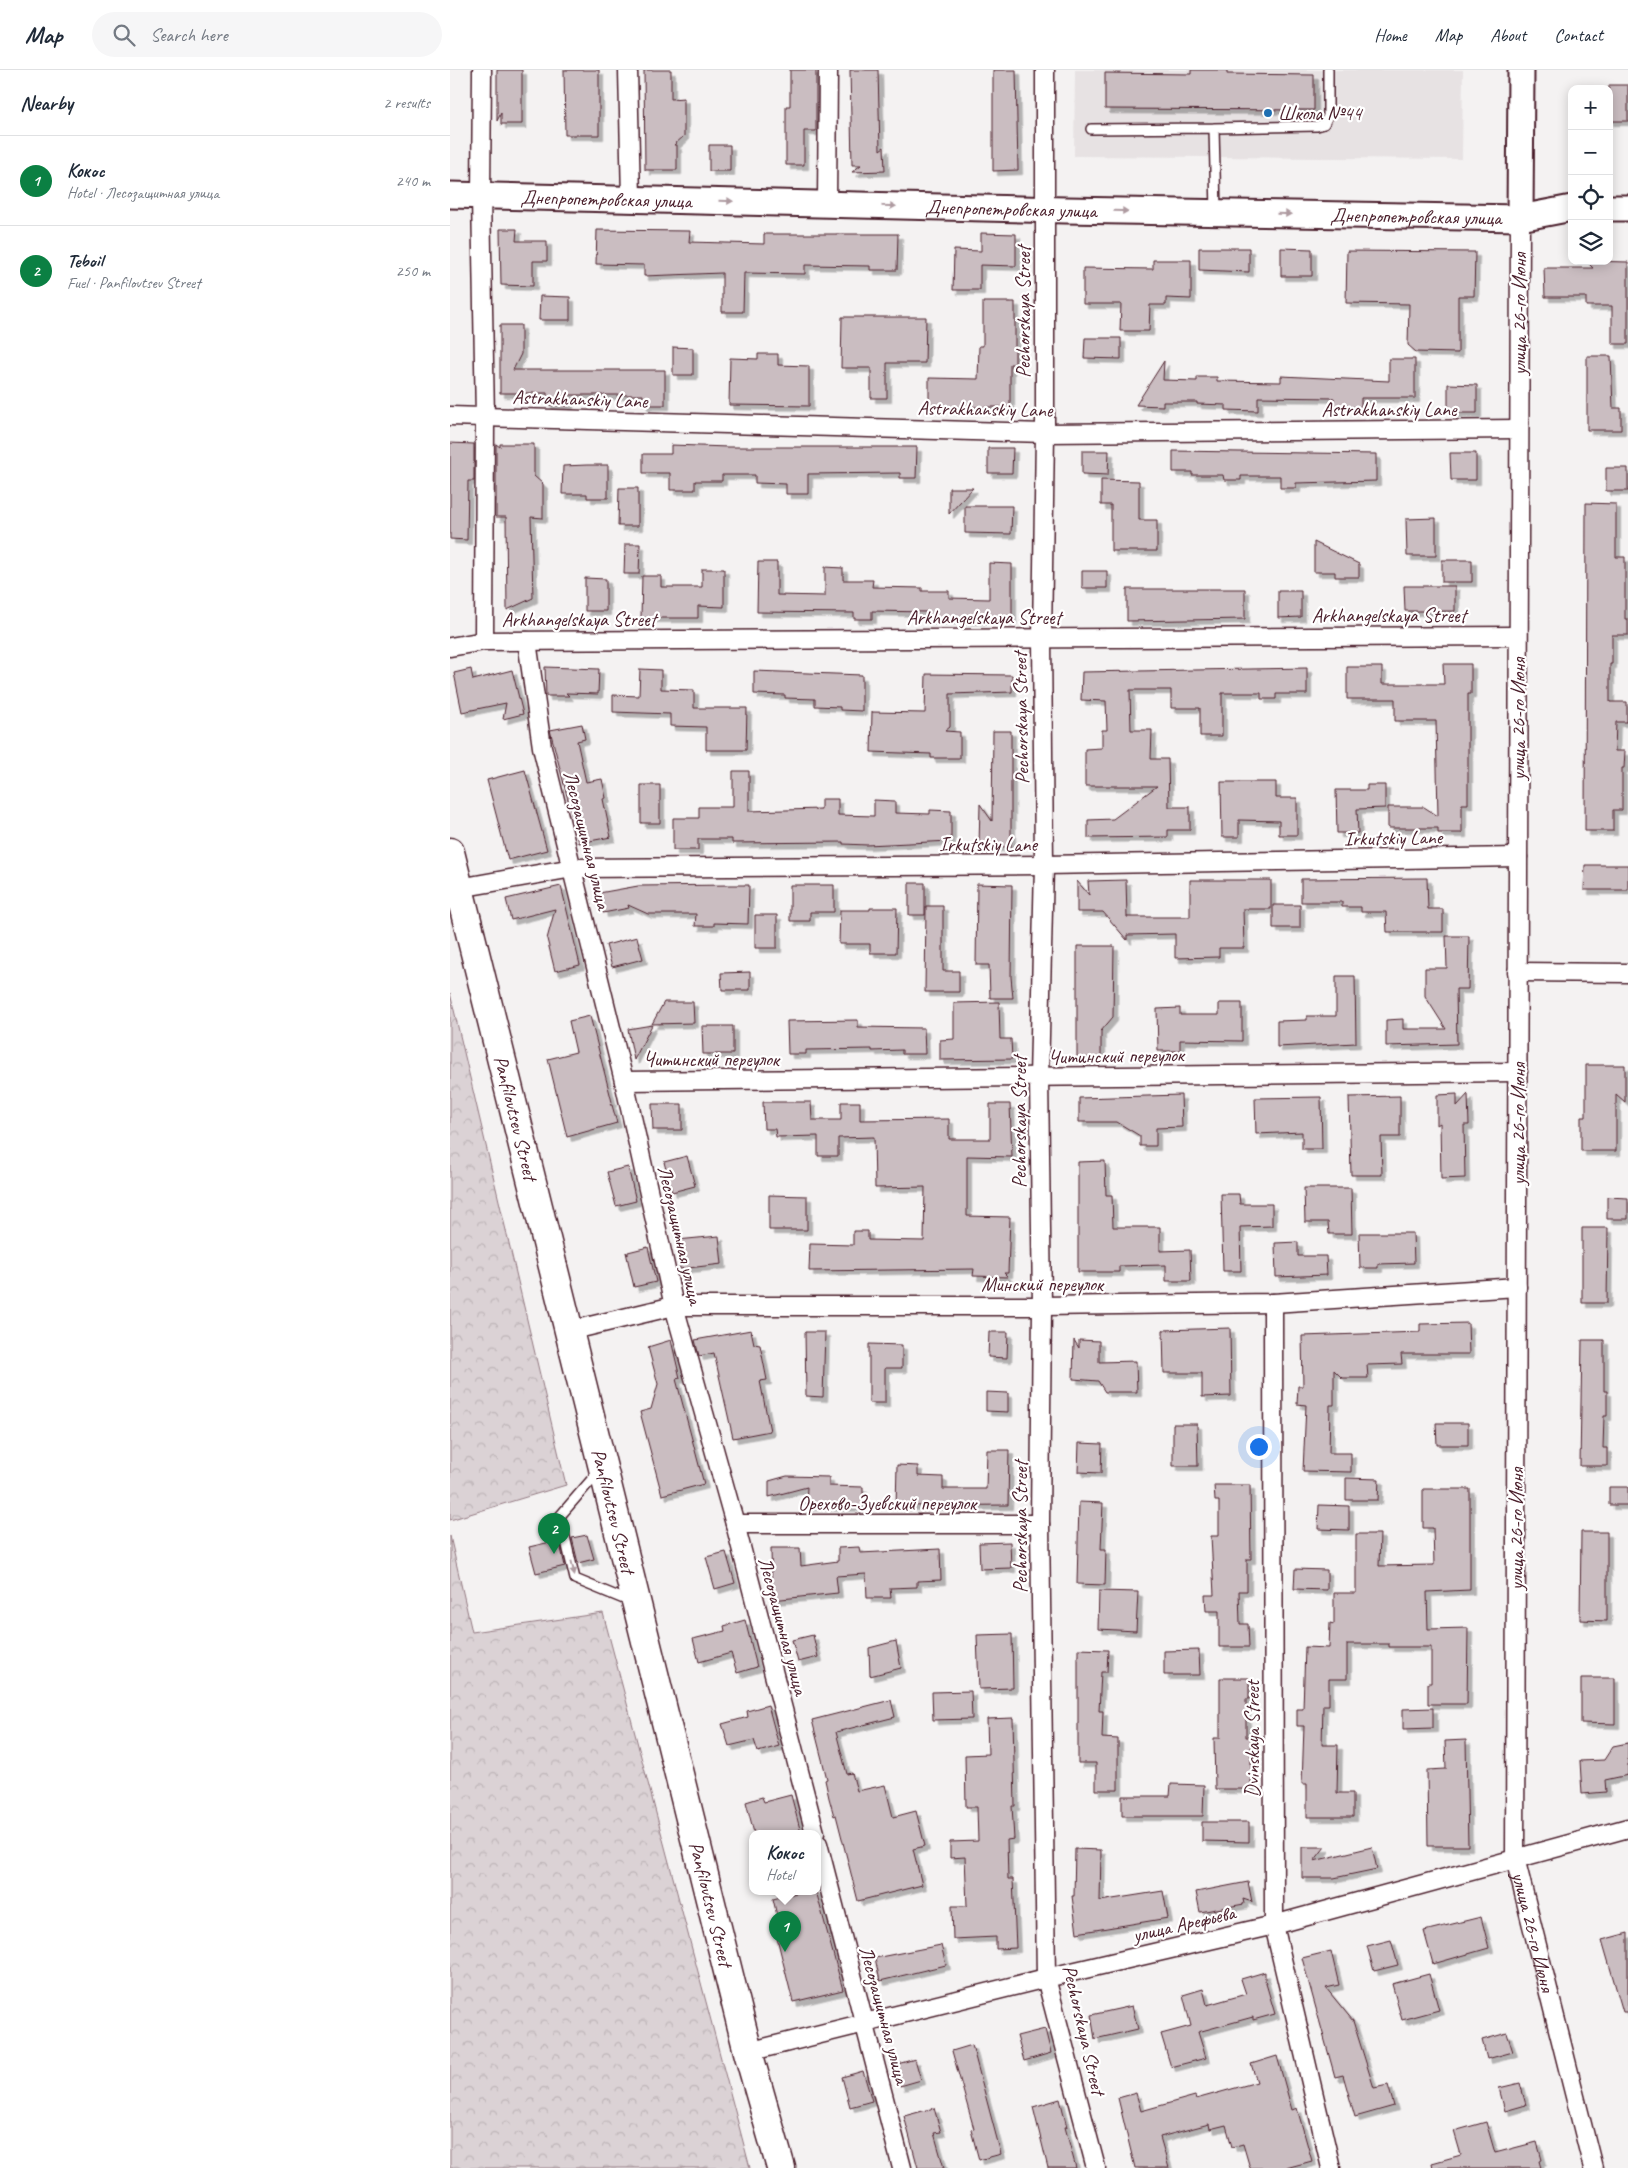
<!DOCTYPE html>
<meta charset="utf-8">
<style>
body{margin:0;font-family:Caveat,sans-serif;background:#f6f6f7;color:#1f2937}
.controls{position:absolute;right:15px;top:15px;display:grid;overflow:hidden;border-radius:10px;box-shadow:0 2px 12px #0003}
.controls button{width:45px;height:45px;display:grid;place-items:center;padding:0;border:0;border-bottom:1px solid #e0e1e3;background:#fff;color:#1f2937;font:25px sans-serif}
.you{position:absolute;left:808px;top:1376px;width:18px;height:18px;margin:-12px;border:4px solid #fff;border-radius:50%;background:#1a73e8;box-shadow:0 0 0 8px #1a73e833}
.badge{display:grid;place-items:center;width:32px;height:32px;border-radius:50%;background:#0b8043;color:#fff;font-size:16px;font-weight:700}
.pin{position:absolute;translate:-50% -41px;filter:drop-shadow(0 1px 2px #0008)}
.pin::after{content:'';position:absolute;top:26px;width:18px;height:15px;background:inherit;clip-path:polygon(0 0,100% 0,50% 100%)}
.popup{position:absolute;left:299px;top:1760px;width:72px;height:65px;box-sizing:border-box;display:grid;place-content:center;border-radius:10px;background:#fff;filter:drop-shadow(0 1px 4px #0005);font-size:16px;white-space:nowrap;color:#747a83}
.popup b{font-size:19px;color:#1f2937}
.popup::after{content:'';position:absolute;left:50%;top:100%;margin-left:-10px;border:10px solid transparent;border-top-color:#fff}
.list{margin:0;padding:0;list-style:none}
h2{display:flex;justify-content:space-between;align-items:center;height:65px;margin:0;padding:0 20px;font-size:21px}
h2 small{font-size:16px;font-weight:400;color:#747a83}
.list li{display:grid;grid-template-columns:32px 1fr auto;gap:15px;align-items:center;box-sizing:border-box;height:90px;padding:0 20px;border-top:1px solid #e0e1e3}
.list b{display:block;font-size:19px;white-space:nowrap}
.list p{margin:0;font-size:16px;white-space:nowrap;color:#747a83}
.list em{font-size:16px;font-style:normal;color:#747a83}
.icon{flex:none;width:28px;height:28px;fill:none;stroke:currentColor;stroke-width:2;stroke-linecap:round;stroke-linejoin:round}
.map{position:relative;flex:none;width:1178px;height:2098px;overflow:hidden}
header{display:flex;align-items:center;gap:30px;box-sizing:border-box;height:70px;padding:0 25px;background:#fff;border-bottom:1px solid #e0e1e3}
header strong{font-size:24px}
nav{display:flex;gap:28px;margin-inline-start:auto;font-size:18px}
.search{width:350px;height:45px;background:#f6f6f7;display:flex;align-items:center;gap:12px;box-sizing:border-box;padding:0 18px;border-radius:28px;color:#747a83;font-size:19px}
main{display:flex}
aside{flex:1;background:#fff}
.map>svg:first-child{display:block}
</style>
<header>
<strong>Map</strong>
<div class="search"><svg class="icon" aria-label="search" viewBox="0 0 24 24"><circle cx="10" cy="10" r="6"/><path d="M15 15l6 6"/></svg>Search here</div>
<nav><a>Home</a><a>Map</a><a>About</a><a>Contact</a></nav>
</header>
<main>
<aside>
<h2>Nearby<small>2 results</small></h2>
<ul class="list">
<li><span class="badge">1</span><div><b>Кокос</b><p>Hotel · Лесозащитная улица</p></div><em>240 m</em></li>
<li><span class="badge">2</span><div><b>Teboil</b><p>Fuel · Panfilovtsev Street</p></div><em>250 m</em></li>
</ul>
</aside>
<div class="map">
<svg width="1178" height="2098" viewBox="0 0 1178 2098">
<defs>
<pattern id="forest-crowns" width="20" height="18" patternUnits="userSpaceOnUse" patternTransform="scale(1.25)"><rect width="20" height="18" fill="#dbd2d5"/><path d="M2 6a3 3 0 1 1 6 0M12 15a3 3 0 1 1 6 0" fill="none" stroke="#bdb4b7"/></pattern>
<filter id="shadow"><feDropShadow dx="4.5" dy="4.5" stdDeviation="0" flood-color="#0004"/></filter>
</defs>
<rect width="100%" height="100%" fill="#f4f2f2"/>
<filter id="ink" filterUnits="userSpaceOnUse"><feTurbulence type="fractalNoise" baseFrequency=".02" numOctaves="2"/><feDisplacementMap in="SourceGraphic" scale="10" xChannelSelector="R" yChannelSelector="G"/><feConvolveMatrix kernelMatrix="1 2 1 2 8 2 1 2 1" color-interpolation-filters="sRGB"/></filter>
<g filter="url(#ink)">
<path fill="#e7e2e3" d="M625,0H1013L1012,89L624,86Z"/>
<path fill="url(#forest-crowns)" stroke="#927880" d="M0,923L116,1415L0,1450Z
M0,1466L22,1562L153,1543L300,2098H0Z"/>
<path fill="#cabdc1" stroke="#4a1f2b" filter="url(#shadow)" d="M47,0H72V54H51V43L47,51Z
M114,0H149V65H115Z
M194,0H221V29L234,28V66L224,75H227V100H195Z
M340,0H366V61H354V95H336V36H340Z
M400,0H428L430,80L434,77L435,101L402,102L411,95H402Z
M543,0H566L568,100L543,101Z
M741,0H777V4L864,5V40L655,39V3L741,4Z
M1159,15H1178V51H1159Z
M259,75H280V101H259Z
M50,159H67L66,171H97V191H83V216L51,215Z
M147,160L240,161L239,172L314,174V164H448L447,200H420V196L355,195V204L294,203L293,242H272V203L194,206V195L146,194Z
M531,163L566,164V196L530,195V220H503L504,180L531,181Z
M749,178H799V202L749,200Z
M831,178L862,179V206H831Z
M897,181L1025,182L1024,226H1008V283L966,282L958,275L959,234L896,233Z
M703,190H741V229L716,228V235H700L699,261H670L671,234H633V198L703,199Z
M1136,191L1178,192V274H1162V236H1136V227H1095L1094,198H1143Z
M90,226L120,227V250H89Z
M533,232H565V294H560V337H479V308L528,309L529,276H533Z
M392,247H476L475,293H437V328H421V298H391Z
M50,255H71V284L63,300H215V335H193V325H119V336L97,335V323H50Z
M635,268H671V289L634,288Z
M223,277L243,278V305H223Z
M308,284H328V295L359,296V336L279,335L280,288L308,289Z
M1137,286H1161L1163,338H1171V360H1137Z
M939,289H965V328H911V337H884V328L808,327V341L776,340V335L747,334V332H713V336L686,335L714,291L713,310L747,311V307H767V311L831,312V306L939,311Z
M998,314L1027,315V343H998Z
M0,373L24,374V411H18L17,470L0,469Z
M46,374L50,377V374H84V406L93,414V448L81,447L83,528L57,540L56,447H46Z
M221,375L278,377H467L466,408H450V403L358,404V424H336V414L305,413V405H272V411H245V420H220V403H193V384H221Z
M538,378H563L562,403H538Z
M632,381H659L658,405L632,404Z
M723,381L926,384V411L846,413V418H830V406H791V410H774L773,405H742V402H723Z
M1000,383H1026V410H1001Z
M137,395H158V428H137V424H112L113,396Z
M1156,398H1178V421H1156Z
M651,410L689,411V450H707V481H661V435H651Z
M169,418H188V456H168Z
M499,418H523L499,444Z
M1136,433L1166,434V487H1175V549H1178V565H1162V594H1160V632H1177V652H1166L1165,681H1175L1174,698H1172V740H1163V761H1135Z
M515,436H562L561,464L515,463Z
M986,448V486H957L956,449Z
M864,472L909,494V507H885V502H864Z
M175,474H190L189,504H174Z
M992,490H1022V512H992Z
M308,492H327V525L375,526V497L393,498V510H423L422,517L472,518V521H499V528L539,529V493L562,494V550H478V542L422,541V549H404V543L307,542Z
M252,499H274V537L248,536V548H191L192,506H211V517H252Z
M632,501H657V518H632Z
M135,508L156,509V541H135Z
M954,516H1005V541H955Z
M677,519H795V549L677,551Z
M828,521H851V547L828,548Z
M993,594H1021V624H1018V734H1012V763H988V758H938V737H974L988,746L986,651H945V629H897V597H932V614H994Z
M95,597L149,599L148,624L116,623L119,626H96Z
M857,598V624H826V629H811V623H772V666H750V638H721V620H680L681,660H702L701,689H718L719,737H740V760H718V767L638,768V750L663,749L707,716H635V679L652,678V660H657L656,631L631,630L632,602Z
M21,599L23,610L62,600L73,644L53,649L56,633L12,642L4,603Z
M190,599L211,600V619L244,620V638H297L296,680H256V657L220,656V644L163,642V625L189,626Z
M304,601L412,605V641L390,640V637L365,636V629L335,628V625L304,624Z
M476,604L562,605V622L500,624V657L495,661L510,662V688H481V684L421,682L422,642L475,643Z
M132,654L135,669L127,671L136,712L152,709L156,728L153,729L161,767L129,773L100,660Z
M543,661H561V777H529L530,734L542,751Z
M75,700L97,780L58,790L37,710Z
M283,701H299V741L371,739V729H388V745L424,746V730L445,731V743L480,744V740L501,741V771L417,775L393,774V772L282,773V769H248V780H223V748H249V737H283Z
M771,712H826V728H847V765H829V751L789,750V767H772Z
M191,715H210V753H191Z
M917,715H935V738L907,739L908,763H887L886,720H917Z
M1135,795H1178V820H1134Z
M977,808L978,839H993V862H937L936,842H911V837H892V832H851V809Z
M676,810L677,847H740V810H821V839H793L794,878H769V887L725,888V864L677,865V870L653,842H627V811L639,825L638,811Z
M459,813H475V845H459Z
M527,814L562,815L561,907L563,928H540L539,895H526Z
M281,815H299L298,854L264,853V856H245L246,844H198L178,835L179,838L153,843L149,823L188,816Z
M340,815H384V842H360V851H340Z
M111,816L130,895L105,901L97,869L105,839L61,850L56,829Z
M823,835H850V858H823Z
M476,836H493V901H509V922H475Z
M420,838H447L446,883H420V874H389L390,840H420Z
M305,845H327V878H305Z
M996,866H1019L1018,919H1006L1007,974L936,976V950L953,949V959H996L975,926V898H997Z
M187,867L193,889L162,897L156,875Z
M627,876H664L663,947L651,961V988H627Z
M300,902V920H272L271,903Z
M886,906H905L906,973L827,977V951L857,950V946H886Z
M214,932H243L244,953L202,954Z
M549,932L550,969H561L562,989L490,990V970L504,969V933Z
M769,933H792V971L730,970V981H708L707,939L730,938V945H769Z
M140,946L162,1032L160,1035H162L167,1053L117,1067L98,989L126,982L119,951Z
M408,950V957L474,958L475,984H452V980L422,981V979L356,980V984H338L337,951Z
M202,955L184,990L178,959Z
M252,956H283V984H253Z
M1136,995H1175V1032L1166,1024V1081H1131V1047H1136Z
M1007,1024V1036L1018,1024L1019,1055H1014L1015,1108L991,1109L990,1053L987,1055V1025Z
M731,1025L732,1057L706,1058V1076H690V1066L667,1052H629V1028Z
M950,1026V1067H931L932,1105H901L899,1027Z
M871,1027L872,1079H852V1062L806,1064L805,1028Z
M313,1032H361L362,1050H391V1032H410V1050L499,1049V1069H540V1034H560L562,1087L517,1086V1146L560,1147L558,1203H554L558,1207L523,1206L524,1199L359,1201L360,1174L403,1175V1161H418V1170L474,1171L475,1117L425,1118L424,1067L388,1068V1086H368V1066L326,1067L325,1059H314Z
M202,1034H232V1060H203Z
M237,1086L245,1116L222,1122L214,1092Z
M655,1091L656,1125H662L663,1157H710V1181L740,1180L741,1211H716V1195L669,1196V1202H628V1092Z
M178,1097L186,1131L166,1136L157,1102Z
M854,1118H901L902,1164H879L878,1152H855Z
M771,1124H789L790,1134H822V1156L790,1157L791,1201H773Z
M319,1125L357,1126V1160H319Z
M1157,1127L1178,1128V1149H1157Z
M1132,1158H1158L1157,1233H1132Z
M909,1163H963L964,1193L928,1194V1198H910Z
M269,1166L272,1194L230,1199L227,1170Z
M848,1172V1186H876L877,1205L826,1207L825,1173Z
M198,1177L206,1212L184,1217L176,1182L178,1185V1182Z
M1018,1253L1019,1284H951L952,1294L917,1295L918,1308H892L884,1300V1335H880L879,1383H901V1402L853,1401L856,1335L847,1334L848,1316H853L852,1266L970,1262V1254Z
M780,1258L781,1326L752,1327V1303H714L713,1260Z
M301,1260L304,1274L310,1275L317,1310L310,1311L320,1361L283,1368L264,1283L249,1286L245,1270Z
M355,1262H375L373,1327L356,1326Z
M539,1262H558L557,1288L538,1287Z
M221,1270L230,1308L226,1309L254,1414L212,1425L190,1342L201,1339L208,1314L198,1277Z
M624,1270L629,1278V1270L649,1271V1292L686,1291L687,1322H655L648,1311L623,1309Z
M1132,1270H1154V1321H1157V1346H1154L1153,1378H1157V1396H1130Z
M419,1274L452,1275V1298H435V1333H419Z
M536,1322L558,1323V1342L536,1341Z
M986,1353H1018V1375H987Z
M723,1354H747L748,1396H723Z
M629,1373L652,1374L651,1403L628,1402Z
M537,1380H559L558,1435L446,1436L447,1395L468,1396V1406L493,1407V1419H536Z
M337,1406L379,1407V1416L413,1417V1437L356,1436L357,1417L319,1427V1411Z
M896,1408L929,1409L928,1430H896Z
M764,1415H800L801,1489H797V1521H789L790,1554H798L799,1577H769V1541H756L755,1525H764L761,1466H769V1431H765Z
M1159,1417H1178V1435H1159Z
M973,1419H1020V1520L977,1522L978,1559L1018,1558L1017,1634H978V1613H981V1577H939V1574H897V1609H879V1635H873L872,1675H888L887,1723H903V1747H857V1714H852L854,1656H847V1639H853L855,1577L879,1578L880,1553L884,1554V1523H906V1464H930L929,1496L984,1495L983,1458H973Z
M629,1432L653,1433L651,1479H656L655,1515L627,1514Z
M869,1435L899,1436V1460L868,1459Z
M1131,1462H1157V1551L1130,1550Z
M137,1465L144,1489L128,1493L122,1468Z
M109,1470L115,1496L86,1503L79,1477Z
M560,1472L561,1498L530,1499L529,1473Z
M409,1477L410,1483L490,1479L491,1510L467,1511V1517L440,1518L441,1528H417L416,1504L386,1506L388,1523L322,1530L321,1478H350L351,1496L388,1491V1478Z
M276,1482L285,1513L265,1519L256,1487Z
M845,1499L877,1500V1520L844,1519Z
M649,1521L688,1522L686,1561L648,1559Z
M295,1550L307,1597L287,1603L281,1583L249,1592L243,1569L275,1561L274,1556Z
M562,1564L563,1618L529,1619L527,1565Z
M363,1565L368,1587L348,1592L342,1570Z
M446,1571L451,1598L420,1606L419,1578Z
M628,1579L658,1580L657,1602H651L649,1641H653L652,1668L668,1669V1720H646V1693H628Z
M749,1580L750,1605H714V1581Z
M770,1608H799V1629H796V1667H801V1719H765L764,1668H770Z
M1131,1608H1165V1654L1131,1653Z
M521,1621L522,1649L483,1650L482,1622Z
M441,1630L445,1647L386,1662L397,1704L402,1703L407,1721L435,1715L443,1747L466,1741L475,1776L463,1779L472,1815L408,1831L386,1745L384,1746L379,1728L375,1710L377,1709L362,1650Z
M318,1635L329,1676L308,1682L304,1670L279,1676L272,1654L298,1647L297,1641Z
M983,1638V1658L953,1659V1639Z
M563,1648L565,1736H562L564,1769L557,1770L558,1809H563L566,1878L546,1879V1867L503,1869L502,1836H517L515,1787L500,1788V1772L528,1771L527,1737H516L515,1685L538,1684L537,1649Z
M1016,1670L1018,1776H978L977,1700L996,1699L995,1671Z
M1178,1673V1705L1155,1710L1156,1722L1132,1724L1130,1691L1154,1690L1163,1676Z
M721,1714L754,1715L753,1746H672V1726H720Z
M341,1725L351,1763H304L296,1732L312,1727L314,1732Z
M752,1752H799V1772L752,1771Z
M852,1777H875L864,1791L922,1777L927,1799L884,1808H852Z
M625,1779L651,1780L650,1831L713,1821L718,1848L627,1863L622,1826H624Z
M798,1812L802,1832L793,1829L794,1834L750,1842L746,1822Z
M354,1821H366L393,1920L343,1932L325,1860L330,1858L323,1829Z
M1031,1847L1039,1878L983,1894L974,1861Z
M1178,1863V1942H1173L1152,1870Z
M941,1870L948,1895L924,1901L917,1876Z
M491,1875L496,1895L430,1911L425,1888Z
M881,1881L889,1915L876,1918L903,1951L924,2018L938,2015L944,2036L905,2047L893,2005L885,2007L852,1888Z
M815,1902V1910L825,1944L803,1950V1947L748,1962L756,1988L721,1997L711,1964L741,1956L733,1925L753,1919L757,1935L796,1924L791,1909Z
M979,1904L989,1940L952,1950L942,1914Z
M682,1936L688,1959L645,1969L641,1945Z
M595,1959L601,1983L574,1991L567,1966Z
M1057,1963L1063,1982L1037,1989L1032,1970Z
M522,1975L551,2084L529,2090L521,2060L524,2059L502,1981Z
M827,1986L842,2040L847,2038L862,2091L836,2098H800L793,2074L782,2077L776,2055L760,2059L759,2054L710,2067L719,2098H685L668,2028L686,2023L691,2041L745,2026L746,2029L807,2012L801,1994Z
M465,1989L471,2010L450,2016L444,1995Z
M413,2001L422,2031L400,2037L392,2007Z
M1070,2013L1076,2035L1055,2041L1049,2018Z
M610,2029L617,2057H615L626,2098H598L583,2037Z
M484,2038L491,2062L484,2063L494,2098H468L454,2046Z
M1036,2052L1045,2083L1087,2072L1092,2090L1089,2091L1091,2098H983L982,2093L1011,2085L1004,2061Z"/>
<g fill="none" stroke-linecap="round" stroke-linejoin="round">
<g stroke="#4a1f2b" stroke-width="12">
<path id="lane" d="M764,58L867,56L874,54L878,46V0
M641,59L764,58L766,142
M149,1401L110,1446L125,1509L181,1532"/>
</g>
<g stroke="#4a1f2b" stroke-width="21">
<g id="street">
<path d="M32,0L31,126L35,348L34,571"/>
<path d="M178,0L181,128"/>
<path d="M595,0V363L592,568L594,795L589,1008L592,1236L590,1454L596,1908L646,2098"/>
<path d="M377,134L378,0"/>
<path id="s1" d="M1070,148L1065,1788L1143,2098"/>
<path d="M0,346L595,363L1069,359"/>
<path d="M77,571L92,677L174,1011L224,1236L285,1454L365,1763"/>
<path d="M0,577L34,571L1068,566"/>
<path d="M9,818L123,798L594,795L1068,787"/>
<path d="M1067,902L1178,903"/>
<path d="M174,1011L1068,1002"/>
<path d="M823,1233L824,1855L881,2098"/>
<path d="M119,1261L224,1236H592L823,1233L1067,1217"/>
<path d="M285,1454H590"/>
<path d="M368,1774L452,2098"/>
<path d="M298,1982L596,1908L824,1855L1178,1758"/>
</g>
</g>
<g stroke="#4a1f2b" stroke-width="29">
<g id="secondary">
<path id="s2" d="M0,125L616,140L1070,148L1122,138"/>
<path d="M1159,138H1178"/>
<path d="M1070,148L1071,0"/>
</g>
</g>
<g stroke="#4a1f2b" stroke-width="31">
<g id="primary">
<path id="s3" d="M0,782L298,1982L331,2098"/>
</g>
</g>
<use href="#lane" stroke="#fff" stroke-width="9"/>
<use href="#street" stroke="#fff" stroke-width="18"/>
<use href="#secondary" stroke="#fff" stroke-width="25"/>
<use href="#primary" stroke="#fff" stroke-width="28"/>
</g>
<defs><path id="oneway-solid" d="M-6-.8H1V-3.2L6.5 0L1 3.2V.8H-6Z" transform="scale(1.25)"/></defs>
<g fill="#ae9aa0">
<use href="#oneway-solid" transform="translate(276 131) rotate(2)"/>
<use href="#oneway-solid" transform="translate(439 136) rotate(1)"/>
<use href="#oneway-solid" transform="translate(671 141) rotate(1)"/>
<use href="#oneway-solid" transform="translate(834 144) rotate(1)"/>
<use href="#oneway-solid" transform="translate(123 1498) rotate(77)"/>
</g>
</g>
<circle fill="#1f6fb2" stroke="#fff" stroke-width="2" cx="818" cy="43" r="5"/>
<g text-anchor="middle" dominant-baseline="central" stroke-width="4.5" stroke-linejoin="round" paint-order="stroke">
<g font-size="20" fill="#4a1f2b" stroke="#fff" text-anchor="start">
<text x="828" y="43">Школа №44</text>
</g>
<g font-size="20" fill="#4a1f2b" stroke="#fff">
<text stroke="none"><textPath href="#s2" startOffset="156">Днепропетровская улица</textPath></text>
<text stroke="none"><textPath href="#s2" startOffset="561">Днепропетровская улица</textPath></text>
<text stroke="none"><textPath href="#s2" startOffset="966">Днепропетровская улица</textPath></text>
<text transform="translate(573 242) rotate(-90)">Pechorskaya Street</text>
<text transform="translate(1069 244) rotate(-90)">улица 26-го Июня</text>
<text transform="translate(130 329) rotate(2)">Astrakhanskiy Lane</text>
<text transform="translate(535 339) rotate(1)">Astrakhanskiy Lane</text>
<text x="939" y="339">Astrakhanskiy Lane</text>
<text x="939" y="545">Arkhangelskaya Street</text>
<text x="534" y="547">Arkhangelskaya Street</text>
<text x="129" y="549">Arkhangelskaya Street</text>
<text transform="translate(571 648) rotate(-91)">Pechorskaya Street</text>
<text transform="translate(1068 649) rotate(-90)">улица 26-го Июня</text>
<text transform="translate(943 768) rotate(-1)">Irkutskiy Lane</text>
<text transform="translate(137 770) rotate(76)">Лесозащитная улица</text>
<text x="538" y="774">Irkutskiy Lane</text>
<text transform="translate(666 986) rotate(-1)">Читинский переулок</text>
<text x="261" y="989">Читинский переулок</text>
<text stroke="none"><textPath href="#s3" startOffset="274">Panfilovtsev Street</textPath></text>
<text transform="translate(569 1052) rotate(-90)">Pechorskaya Street</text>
<text transform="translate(1068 1054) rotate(-90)">улица 26-го Июня</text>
<text transform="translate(230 1165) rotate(77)">Лесозащитная улица</text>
<text x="592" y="1214">Минский переулок</text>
<text x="437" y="1433">Орехово-Зуевский переулок</text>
<text stroke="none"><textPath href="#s3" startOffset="679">Panfilovtsev Street</textPath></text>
<text transform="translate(570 1457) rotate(-90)">Pechorskaya Street</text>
<text transform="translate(1066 1459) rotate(-90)">улица 26-го Июня</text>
<text transform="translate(333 1556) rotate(75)">Лесозащитная улица</text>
<text transform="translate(802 1669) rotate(-90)">Dvinskaya Street</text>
<text stroke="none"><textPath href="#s3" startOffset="1084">Panfilovtsev Street</textPath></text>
<text transform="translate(734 1854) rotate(-13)">улица Арефьева</text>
<text stroke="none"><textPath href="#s1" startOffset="1716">улица 26-го Июня</textPath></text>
<text transform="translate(434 1945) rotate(75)">Лесозащитная улица</text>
<text transform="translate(634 1960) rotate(77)">Pechorskaya Street</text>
</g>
</g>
</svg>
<div class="controls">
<button>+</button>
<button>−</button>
<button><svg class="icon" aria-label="locate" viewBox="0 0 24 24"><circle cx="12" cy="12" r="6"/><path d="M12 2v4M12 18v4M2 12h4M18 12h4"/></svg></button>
<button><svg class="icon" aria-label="layers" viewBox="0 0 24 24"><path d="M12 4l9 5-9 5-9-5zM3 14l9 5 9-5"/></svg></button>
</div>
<div class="you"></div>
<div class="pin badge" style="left:335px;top:1882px">1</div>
<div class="popup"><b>Кокос</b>Hotel</div>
<div class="pin badge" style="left:104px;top:1484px">2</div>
</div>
</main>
